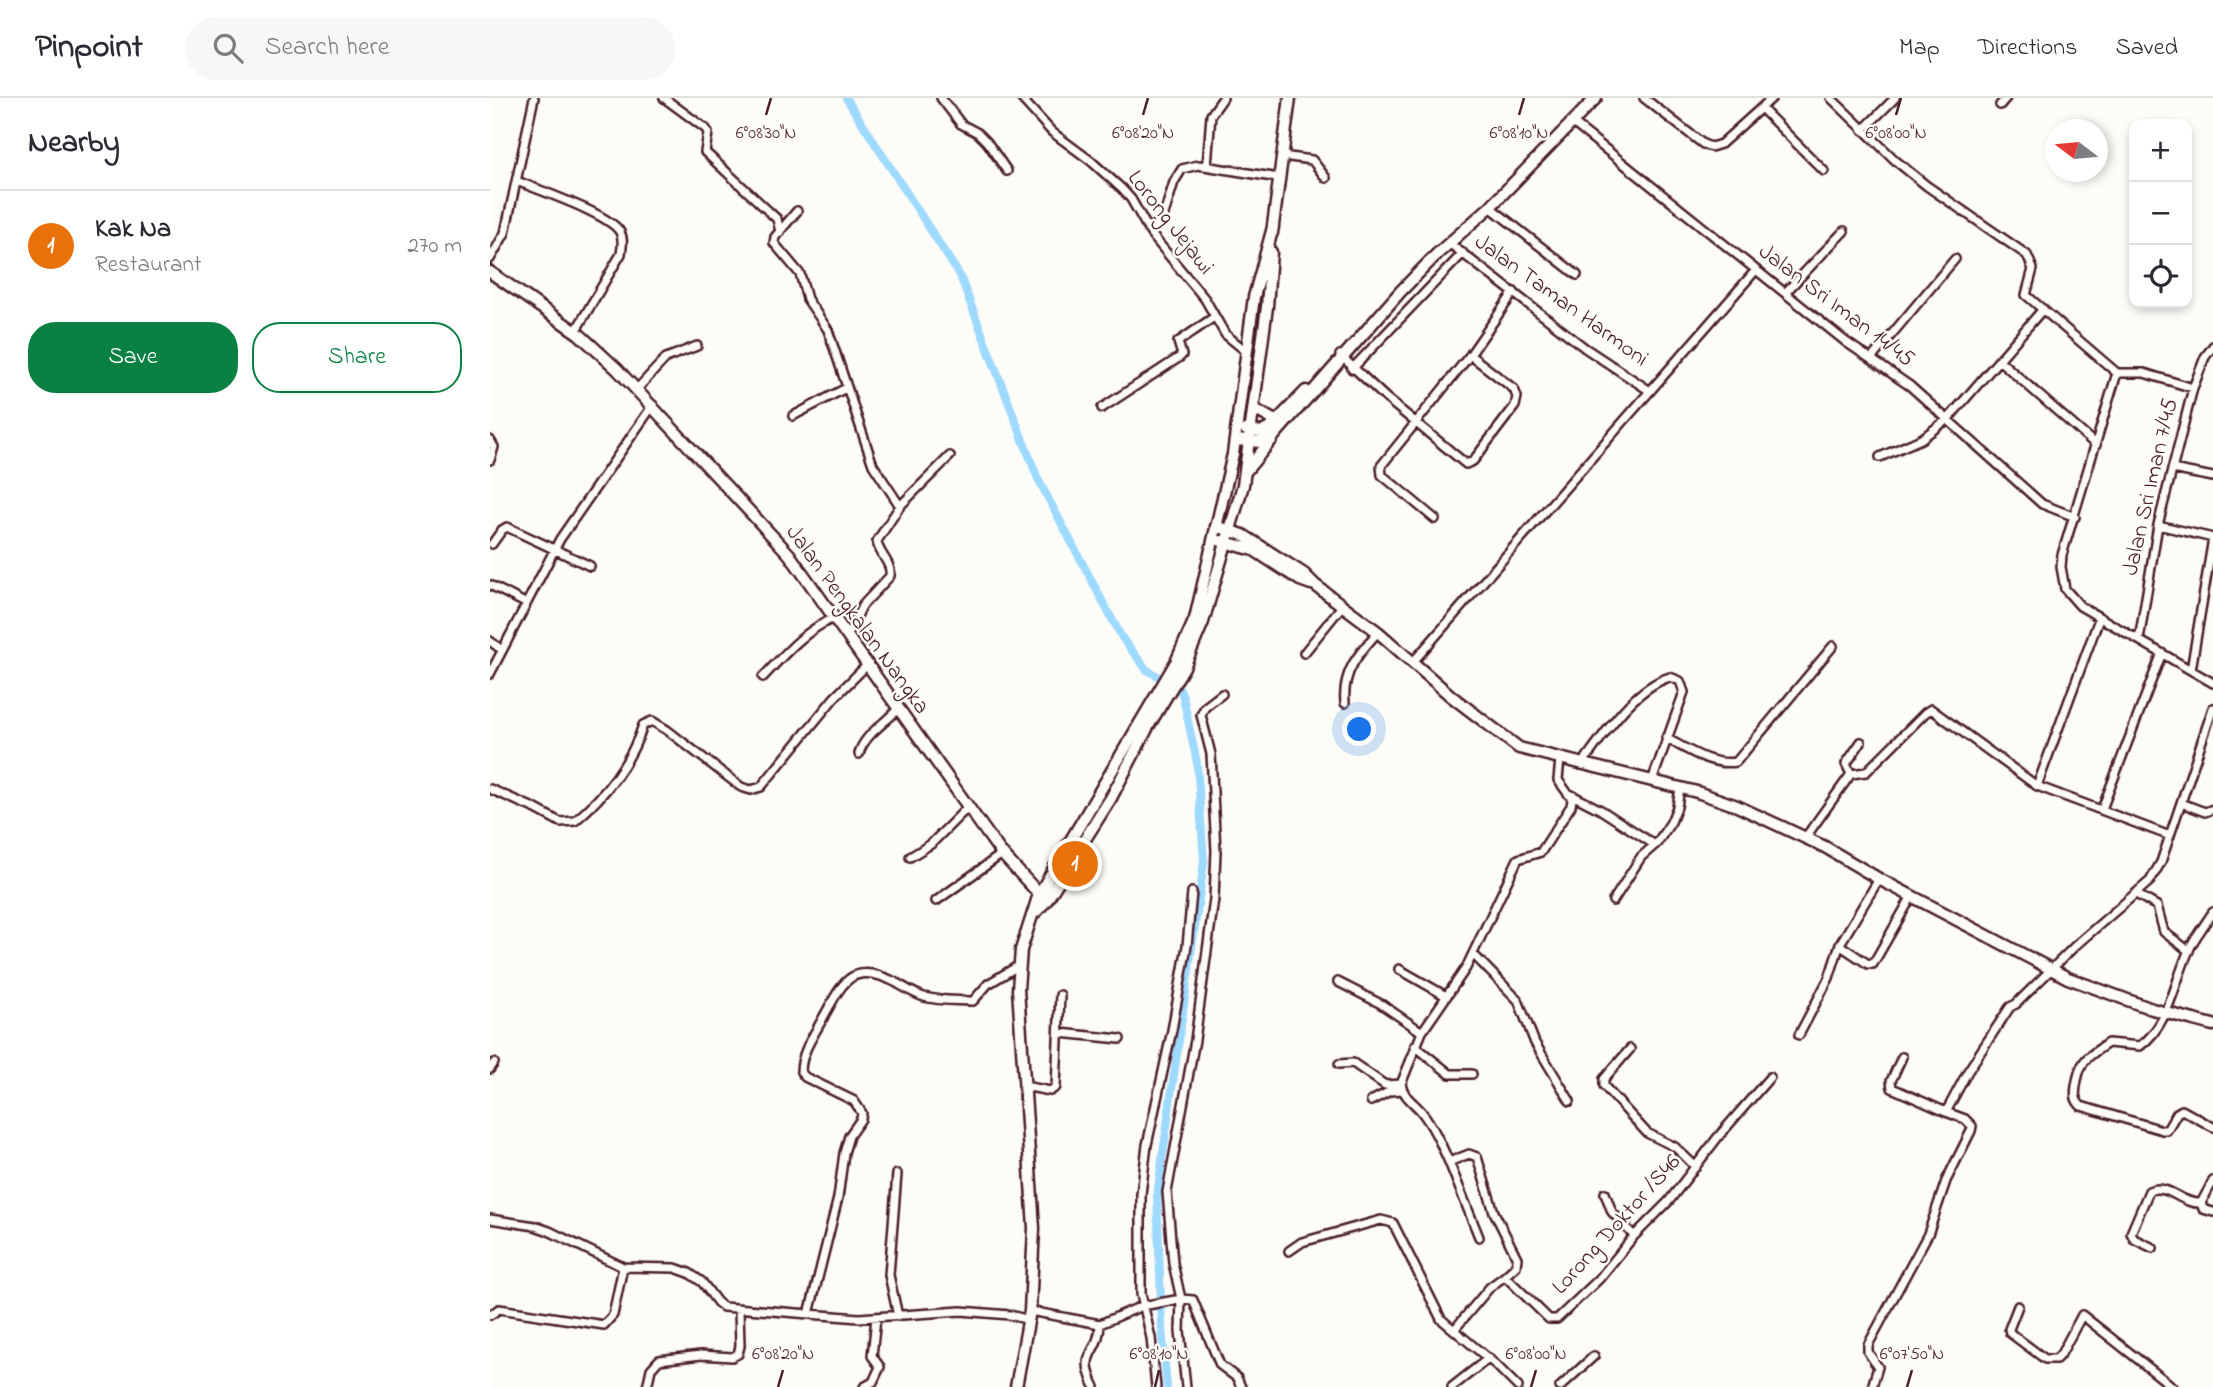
<!DOCTYPE html>
<meta charset="utf-8">
<style>
body{margin:0;font-family:"Indie Flower",sans-serif;background:#f7f7f7;color:#2b2b33}
.controls{position:absolute;right:21px;top:21px;display:grid;overflow:hidden;border-radius:14px;box-shadow:0 4px 10px #0003}
.controls button{width:63px;height:63px;display:grid;place-items:center;padding:0;border:0;border-bottom:2px solid #e1e1e2;background:#fff;color:#2b2b33;font:35px sans-serif}
.compass{position:absolute;left:1555px;top:21px;width:63px;height:63px;border-radius:50%;background:#fff;box-shadow:0 4px 10px #0003;rotate:286deg}
.you{position:absolute;left:870px;top:632px;width:24px;height:24px;margin:-18px;border:5px solid #fff;border-radius:50%;background:#1a73e8;box-shadow:0 0 0 10px #1a73e833}
.badge{display:grid;place-items:center;width:46px;height:46px;border-radius:50%;background:#0b8043;color:#fff;font-size:23px;font-weight:700}
.pin{position:absolute;translate:-50% -50%;border:4px solid #fff;box-shadow:0 2px 7px #0006}
.list{margin:0;padding:0;list-style:none}
h2{display:flex;justify-content:space-between;align-items:center;height:91px;margin:0;padding:0 28px;font-size:30px}
h2 small{font-size:23px;font-weight:400;color:#7c7c81}
.list li{display:grid;grid-template-columns:46px 1fr auto;gap:21px;align-items:center;box-sizing:border-box;height:112px;padding:0 28px;border-top:2px solid #e1e1e2}
.list b{display:block;font-size:26px;white-space:nowrap}
.list p{margin:0;font-size:23px;white-space:nowrap;color:#7c7c81}
.list em{font-size:23px;font-style:normal;color:#7c7c81}
.actions{display:flex;gap:14px;padding:21px 28px}
.actions a{flex:1;padding:16px 0;border:2px solid #0b8043;border-radius:28px;text-align:center;font-size:24px;color:#0b8043}
.actions .main{background:#0b8043;color:#fff}
.icon{flex:none;width:38px;height:38px;fill:none;stroke:currentColor;stroke-width:2;stroke-linecap:round;stroke-linejoin:round}
.map{position:relative;flex:none;width:1723px;height:1289px;overflow:hidden}
header{display:flex;align-items:center;gap:42px;box-sizing:border-box;height:98px;padding:0 35px;background:#fff;border-bottom:2px solid #e1e1e2}
header strong{font-size:33px}
nav{display:flex;gap:38px;margin-inline-start:auto;font-size:24px}
.search{width:490px;height:63px;background:#f7f7f7;display:flex;align-items:center;gap:18px;box-sizing:border-box;padding:0 24px;border-radius:38px;color:#7c7c81;font-size:26px}
main{display:flex}
aside{flex:1;background:#fff}
.map>svg:first-child{display:block}
</style>
<header>
<strong>Pinpoint</strong>
<div class="search"><svg class="icon" aria-label="search" viewBox="0 0 24 24"><circle cx="10" cy="10" r="6"/><path d="M15 15l6 6"/></svg>Search here</div>
<nav><a>Map</a><a>Directions</a><a>Saved</a></nav>
</header>
<main>
<aside>
<h2>Nearby<small></small></h2>
<ul class="list">
<li><span class="badge" style="background:#e8710a">1</span><div><b>Kak Na</b><p>Restaurant</p></div><em>270 m</em></li>
</ul>
<div class="actions"><a class="main">Save</a><a>Share</a></div>
</aside>
<div class="map">
<svg width="1723" height="1289" viewBox="0 0 1723 1289">
<rect width="100%" height="100%" fill="#fdfcf7"/>
<filter id="ink" filterUnits="userSpaceOnUse"><feTurbulence type="fractalNoise" baseFrequency=".0143" numOctaves="2"/><feDisplacementMap in="SourceGraphic" scale="14" xChannelSelector="R" yChannelSelector="G"/><feConvolveMatrix kernelMatrix="1 2 1 2 8 2 1 2 1" color-interpolation-filters="sRGB"/></filter>
<g filter="url(#ink)">
<g fill="none" stroke-linecap="round" stroke-linejoin="round">
<path stroke="#9ed9ff" stroke-width="8" d="M356,0L470,178L548,381L632,540L657,572L690,591L693,599L707,665L714,764L667,1098L672,1230L677,1289"/>
<g stroke="#4a1f2b" stroke-width="12">
<path id="street" d="M174,0L216,31L218,35L215,54L287,121L290,134
M451,0L471,26L488,35L497,44L517,73
M531,0L562,34L601,63L632,91L641,101L661,136L715,201L735,236L757,254
M1154,0L1213,46L1221,49L1231,46L1282,0
M1341,0L1406,63L1437,88L1537,157L1543,171L1536,197L1627,275H1654L1703,290
M1510,7L1516,0
M1271,10L1334,73
M1083,25L1356,244L1420,288L1552,406L1585,419
M1373,32L1405,0
M792,58L822,62L836,80
M717,68L721,17L733,0
M27,83C48,92 120,116 130,134C134,141 132,149 131,156L85,234
M1000,109L1087,177
M307,113L285,139L284,145L310,176L317,201L338,232L383,367L410,408L387,443C388,456 402,464 400,478L372,508L357,539
M658,132L670,124L673,120L684,84L692,71L708,67L789,80
M959,145L1095,250L1160,293
M0,161L15,135L44,0
M1295,195L1354,133
M850,257L896,300L976,366L983,363L1025,308L1027,299L1024,291L980,257
M1381,261L1465,161
M1510,263L1606,347
M862,271L973,155
M1627,275L1572,457L1571,469L1575,491L1590,508L1723,585
M147,291L176,260L207,248
M612,310L690,259L692,257L688,244L724,219
M303,318L356,290
M0,342L4,349L0,362
M1390,359L1431,341L1458,321L1553,211
M1682,371L1723,379
M410,408L460,358
M945,421L892,377L891,368L980,257L1024,194
M1668,427L1723,440
M2,446L12,432L17,429L100,468
M0,487L35,505
M1649,542L1668,427L1703,290L1715,259L1723,248
M0,543L12,552
M814,555L852,508
M923,564L1266,172
M1701,572L1723,440
M0,576L70,441L163,307
M273,579C294,557 315,532 344,520
M855,605C852,574 868,556 888,534
M1176,640C1197,651 1221,668 1246,664L1343,548
M369,656C373,638 395,625 408,611
M1091,667C1114,637 1143,590 1180,579L1190,583L1194,594L1162,683
M1361,676L1356,666L1371,644
M1547,688L1609,521
M0,691L46,711L70,724L85,723C115,698 141,664 153,627L162,623L177,632L251,689L261,692L271,689L344,600L377,567
M1080,696L1111,712L1165,747
M1691,705L1715,714L1723,711
M1612,711L1672,555
M1315,740L1361,676L1376,674L1435,615L1441,611L1547,688L1680,738
M420,759L441,746L478,709
M1389,781L1350,846L1351,848L1378,866H1383L1422,798
M1646,796L1667,808L1674,834L1699,853
M446,803L512,756
M1123,803L1151,759L1167,745L1181,724L1187,709L1190,690
M1723,814C1716,825 1708,835 1702,846C1685,878 1681,926 1650,948L1618,945C1597,959 1590,962 1586,988C1585,996 1584,1001 1591,1008L1672,1032H1677L1687,1015L1692,1012L1723,1029
M983,856L1028,902L1045,945L1080,1003
M528,868L498,886L483,903C467,902 449,903 434,899C424,896 414,889 405,884C361,862 353,884 333,920C324,937 311,954 311,974L315,979L364,1003L372,1015L371,1021L359,1038L354,1055L348,1100L319,1216L369,1220L471,1213L520,1217L539,1222
M909,871L956,898
M848,884L891,906L932,934
M570,935L630,941
M1309,937L1339,880L1350,846
M925,948L960,976H982
M1140,951L1114,981V988L1157,1035L1185,1049L1206,1069
M1412,959L1401,983L1402,990L1456,1014
M849,966L863,965L895,987L911,986
M0,971L4,965
M534,988L560,993L566,989L570,897
M881,1003L900,993L912,992
M959,1064L989,1139
M407,1076L399,1177L408,1218
M1723,1083L1711,1105L1713,1111L1723,1114
M1115,1095L1122,1114L1144,1138
M0,1121L45,1128L59,1133L133,1169L185,1170L199,1175L212,1184L227,1204L233,1209L319,1216
M1663,1150L1644,1141L1641,1135L1659,1093C1677,1084 1692,1107 1711,1105
M799,1153L812,1144L891,1122L903,1125L951,1221L1006,1267L1028,1289
M1015,1178L1026,1168L1027,1160L1004,1114L987,1059L979,1056L959,1064C951,1046 943,1028 931,1013C923,1004 913,998 911,986L932,934L976,870L1028,761L1051,754L1081,708L1082,701L1068,682L1070,661
M1528,1208L1519,1231L1520,1235L1555,1261H1566L1571,1256L1592,1217L1683,1289
M540,1213L610,1226L652,1208L691,1201L703,1202L730,1267L747,1280L751,1289
M0,1217L9,1211L114,1227L123,1217L133,1169
M964,1232L1000,1189L1015,1178L1059,1221H1067L1109,1181L1144,1138L1179,1103L1228,1039L1280,979
M157,1289L161,1271L169,1262L211,1257L242,1259L248,1256L250,1248L249,1211
M374,1289L383,1284L390,1269L382,1258L386,1220
M605,1289C587,1252 609,1259 610,1226
M666,1289L661,1240L651,1196V1096L657,1047L682,932L697,848L702,794
M696,1289L690,1233L691,1201L683,1165L677,1094L705,942L724,801L726,753L721,656L711,617L715,609L732,596
M962,1289L999,1260
M1070,1289L1104,1258
M1382,1289L1388,1269L1378,1254V1247L1438,1136L1456,1083L1481,1033L1482,1028L1475,1021L1456,1014L1478,973L1520,909L1526,906L1587,846L1660,783L1671,764L1723,610"/>
</g>
<g stroke="#4a1f2b" stroke-width="15">
<path id="secondary" d="M782,135L800,0
M0,174L89,236L127,271L299,456L494,731L512,756L552,799
M764,311L787,324
M756,332L772,334L780,330L816,293
M745,342L771,344L783,339L910,194L947,156L1000,109L1106,0
M755,374L783,340
M726,428L753,437L814,476L825,487L888,534L961,598L1029,650L1207,694L1247,708L1335,749L1389,781L1578,880L1662,911L1723,927
M731,443L764,452L810,482L821,486
M546,814L556,803L621,700L659,627L694,569L713,524L753,387L777,209L781,154
M526,1289L540,1213L544,1130L528,891L531,852L549,796L686,564L705,521L743,356L764,199L783,129"/>
</g>
<use href="#street" stroke="#fdfcf7" stroke-width="7"/>
<use href="#secondary" stroke="#fdfcf7" stroke-width="10"/>
</g>
</g>
<path fill="none" stroke="#4a1f2b" stroke-width="2.5" d="M276,17L281,0M653,17L658,0M1029,17L1034,0M1406,17L1411,0M288,1289L293,1272M665,1289L669,1272M1041,1289L1046,1272M1417,1289L1422,1272"/>
<g text-anchor="middle" dominant-baseline="central" stroke-width="5" stroke-linejoin="round" paint-order="stroke">
<g font-size="23" fill="#4a1f2b" stroke="#fdfcf7">
<text transform="translate(680 125) rotate(52)">Lorong Jejawi</text>
<text transform="translate(1071 203) rotate(36)">Jalan Taman Harmoni</text>
<text transform="translate(1346 208) rotate(37)">Jalan Sri Iman 14/45</text>
<text transform="translate(1661 389) rotate(-77)">Jalan Sri Iman 7/45</text>
<text transform="translate(367 522) rotate(54)">Jalan Pengkalan Nangka</text>
<text transform="translate(1127 1127) rotate(-48)">Lorong Doktor /S46</text>
</g>
</g>
<g font-size="18" text-anchor="middle" fill="#4a1f2b" stroke="#fdfcf7" stroke-width="5" stroke-linejoin="round" paint-order="stroke">
<text x="276" y="40">6°08'30"N</text>
<text x="653" y="40">6°08'20"N</text>
<text x="1029" y="40">6°08'10"N</text>
<text x="1406" y="40">6°08'00"N</text>
<text x="293" y="1261">6°08'20"N</text>
<text x="669" y="1261">6°08'10"N</text>
<text x="1046" y="1261">6°08'00"N</text>
<text x="1422" y="1261">6°07'50"N</text>
</g>
</svg>
<div class="controls">
<button>+</button>
<button>−</button>
<button><svg class="icon" aria-label="locate" viewBox="0 0 24 24"><circle cx="12" cy="12" r="6"/><path d="M12 2v4M12 18v4M2 12h4M18 12h4"/></svg></button>
</div>
<svg class="compass" viewBox="-18 -18 36 36"><path d="M0-13l5 13h-10z" fill="#e53935"/><path d="M0 13l5-13h-10z" fill="#7c7c81"/></svg>
<div class="you"></div>
<div class="pin badge" style="left:585px;top:766px;background:#e8710a">1</div>
</div>
</main>
